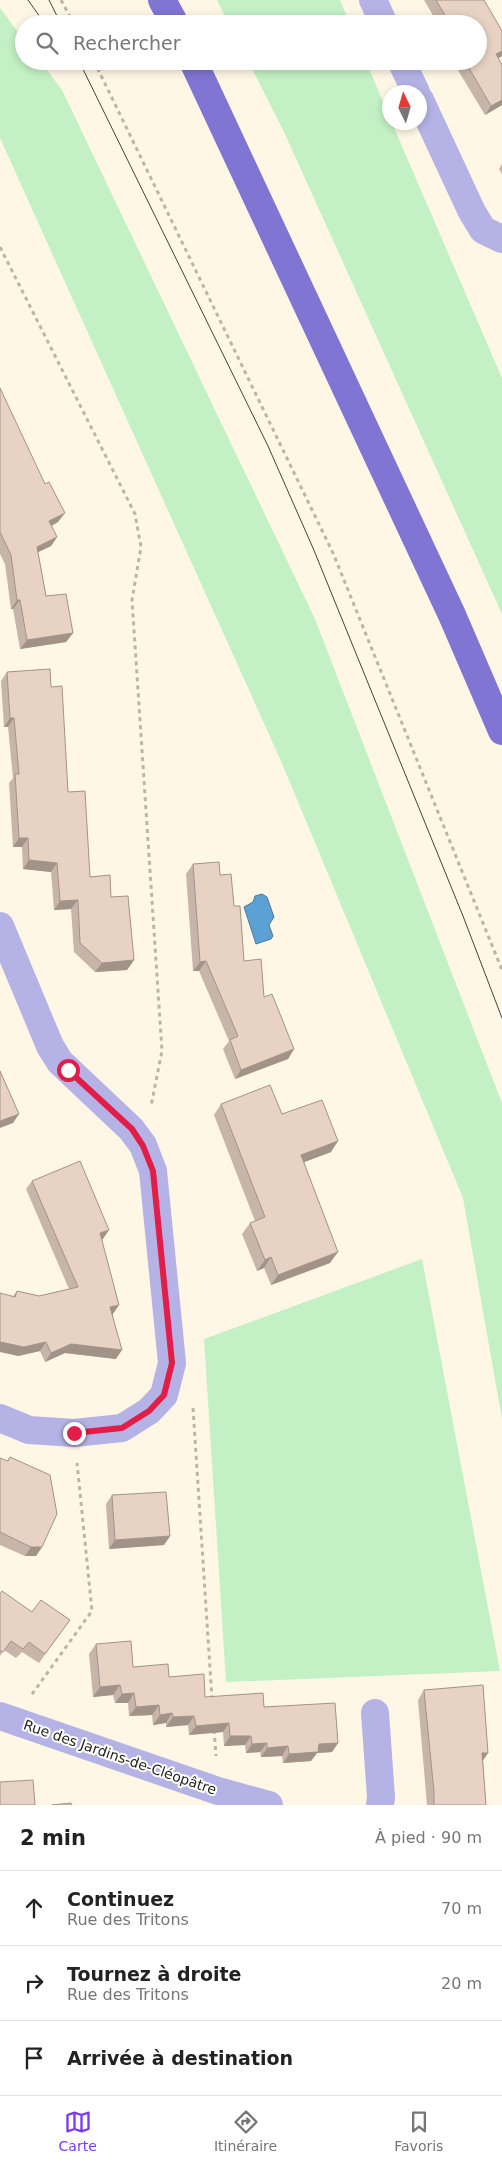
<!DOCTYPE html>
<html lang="fr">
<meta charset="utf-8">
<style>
body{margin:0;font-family:"DejaVu Sans",sans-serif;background:#f2f2f2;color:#222}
.compass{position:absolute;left:382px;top:85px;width:45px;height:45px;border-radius:50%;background:#fff;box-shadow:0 2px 8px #0003;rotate:355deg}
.stop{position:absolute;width:15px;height:15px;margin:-11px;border:4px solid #e11d48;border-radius:50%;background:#fff}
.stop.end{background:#e11d48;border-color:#fff;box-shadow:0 1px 5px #0008}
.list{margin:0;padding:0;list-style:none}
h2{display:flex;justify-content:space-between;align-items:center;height:65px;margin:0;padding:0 20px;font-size:21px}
h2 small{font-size:16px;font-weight:400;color:#767676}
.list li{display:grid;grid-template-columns:32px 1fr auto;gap:15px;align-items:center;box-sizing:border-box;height:75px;padding:0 20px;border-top:1px solid #e0e0e0}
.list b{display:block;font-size:19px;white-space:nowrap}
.list p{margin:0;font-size:16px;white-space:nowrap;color:#767676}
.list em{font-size:16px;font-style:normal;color:#767676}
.icon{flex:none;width:28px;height:28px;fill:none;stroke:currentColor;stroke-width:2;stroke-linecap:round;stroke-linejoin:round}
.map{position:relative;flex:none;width:502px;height:1805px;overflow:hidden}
.search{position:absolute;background:#fff;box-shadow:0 2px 8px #0003;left:15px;right:15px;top:15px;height:55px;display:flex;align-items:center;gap:12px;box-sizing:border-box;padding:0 18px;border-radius:28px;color:#767676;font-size:19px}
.sheet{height:290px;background:#fff}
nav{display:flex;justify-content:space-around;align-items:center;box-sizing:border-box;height:70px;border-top:1px solid #e0e0e0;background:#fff;font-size:14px;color:#767676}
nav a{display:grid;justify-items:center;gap:2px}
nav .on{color:#7c3aed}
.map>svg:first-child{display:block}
</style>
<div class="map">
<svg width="502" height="1805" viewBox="0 0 502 1805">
<rect width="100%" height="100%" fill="#fff7e6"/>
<path fill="#c3f0c4" d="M217,0H340L350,24H229Z
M0,8L24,40V61H40L62,90L315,619L502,1103V1419L463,1198L281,761L0,138Z
M248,61H366L389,116L390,122L392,123L502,378V614L284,132Z
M422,1259L500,1671L226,1682L204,1339Z"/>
<path fill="#5ca1d4" stroke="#4c7b9c" d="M262,894L267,897L274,917L269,925L273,936L271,939L256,944L244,907L253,902L255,896Z"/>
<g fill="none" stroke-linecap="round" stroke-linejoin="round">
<path stroke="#bbb5a7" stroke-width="3" stroke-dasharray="4 4" stroke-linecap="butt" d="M61,0L74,24
M94,61L333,553L502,970
M0,247L135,514L141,547L132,600L162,1051L151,1106
M193,1408L212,1699
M32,1694L92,1611L77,1463
M214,1730L216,1756"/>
<path stroke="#b5b3e6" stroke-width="28" d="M373,0L384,24
M401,61L416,92
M420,100L472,212L483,230L502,239
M0,926L50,1046L60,1062L131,1129L143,1145L153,1171L172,1363L164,1395L149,1411L122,1428L74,1433L29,1430L0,1418
M375,1713L381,1797L380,1805
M0,1716L218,1791L269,1805"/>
<path stroke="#8075d3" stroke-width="28" d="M162,0L175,24
M193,61L452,615L502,731"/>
<path stroke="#454238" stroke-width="1" d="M28,0L45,24
M49,0L61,24
M79,61L268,446L313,548L463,916L502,1018"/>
</g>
<path fill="#c7b5a9" d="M424,0H484L502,56L498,58L502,65V105L485,115L453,62L454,61H478V24H438Z
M502,164V174L499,169Z
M0,388L58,522L52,526L57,537L51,546L38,552L46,596L73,633L66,642L20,649L13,609H11L5,564L0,554Z
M7,672L51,687L68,792L90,877L111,897L134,960L127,970L95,972L74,952L71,909L54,910L51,872L23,869L22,847H13L9,783L13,778L8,727H4L1,681Z
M193,864L220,875L234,906L244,961L294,1049L288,1059L235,1079L223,1049L229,1041L199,971H193L186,874Z
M221,1104L282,1114L331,1152L304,1162L330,1263L271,1285L264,1268L257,1271L242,1234L250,1223L255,1221L214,1115Z
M32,1181L103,1239H102L113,1314L116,1359L65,1353L45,1362L40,1351L18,1356L13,1296L17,1291L39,1296L69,1289L26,1189Z
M10,1457L42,1547L36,1556H25L0,1545V1458L7,1461Z
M112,1495L170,1536L164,1545L109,1549L106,1504Z
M0,1594L32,1612L70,1620L39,1663L22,1652L16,1658L4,1650L0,1656Z
M96,1644L133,1667L169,1677L205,1697L264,1707L338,1743L332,1752L317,1753L311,1761L283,1763L282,1756L261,1757L260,1752L246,1753L245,1745L224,1746L223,1732L189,1735L188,1725L166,1727V1723L153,1725L152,1715L129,1716L128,1703H115L113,1695L93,1697L89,1654Z
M424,1690L483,1760L486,1805H427L418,1700Z"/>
<path fill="#a29389" d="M502,51V56L489,64L496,54Z
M502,100V105L485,115L491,106Z
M65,513L58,522L43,530L49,521Z
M57,537L51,546L30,556L37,547Z
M17,600H20L13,609H11Z
M73,633L66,642L20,649L27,640Z
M10,718H14L8,727H4Z
M19,838H28L22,847H13Z
M29,860L57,863L51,872L23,869Z
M78,900L71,909L54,910L60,901Z
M134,960L127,970L95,972L102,963Z
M206,961L199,971H193L200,962Z
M294,1049L288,1059L235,1079L241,1070Z
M19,1114L13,1123L0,1128V1121Z
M338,1141L331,1152L294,1166L301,1155Z
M109,1230L103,1239L94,1242L100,1233Z
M338,1252L330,1263L271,1285L278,1275Z
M271,1257L264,1268L257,1271L265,1260Z
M119,1305L113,1314L104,1315L110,1307Z
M0,1342H46L40,1351L18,1356L0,1352Z
M71,1344L122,1350L116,1359L65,1353L45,1362L51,1353Z
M170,1536L164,1545L109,1549L115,1540Z
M31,1547H42L36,1556H25Z
M120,1685L113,1695L93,1697L100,1687Z
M134,1693L128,1703H115L122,1694Z
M159,1705L152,1715L129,1716L136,1707Z
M172,1713L166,1723L153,1725L160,1715Z
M194,1716L188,1725L166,1727L173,1717Z
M229,1723L223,1732L189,1735L196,1726Z
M230,1736H251L245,1745L224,1746Z
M267,1743L260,1752L246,1753L252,1744Z
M338,1743L332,1752L317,1753L311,1761L283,1763L289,1754L319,1744Z
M288,1746L282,1756L261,1757L267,1748Z
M482,1753H488L482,1762Z"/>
<path fill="#e7d2c4" stroke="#a29389" d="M436,0H484L502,31V51L496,54L502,65V100L491,106L465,61H478V24H450Z
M0,388L45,484L49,482L65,513L49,521L57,537L37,547L46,596L66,594L73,633L27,640L20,600H17L11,555L0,532Z
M50,669L51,687L62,686L68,792L85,791L90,877L110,875L111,897L128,896L134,960L102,963L80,943L78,900L60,901L57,863L29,860L28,838H19L15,774H19L14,718H10L7,672Z
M219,862L220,875L231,874L234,906H240L244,961L261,959L264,997L272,994L294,1049L241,1070L230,1040L238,1036L206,961L200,962L193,864Z
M0,1071L19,1114L0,1121Z
M270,1085L282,1114L322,1100L338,1141L301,1155L338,1252L278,1275L271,1257L265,1260L250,1223L265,1217L221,1104Z
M80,1161L109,1230L100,1233L119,1305L110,1307L122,1350L71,1344L51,1353L46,1342L24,1347L0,1342V1293L15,1297L17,1291L39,1296L78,1287L32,1181Z
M10,1457L50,1475L57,1514L42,1547H31L0,1532V1458L8,1461Z
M166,1492L170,1536L115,1540L112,1495Z
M2,1591L32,1612L41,1600L70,1620L45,1654L29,1642L23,1649L11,1641L3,1652L0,1651V1594Z
M131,1641L133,1667L168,1664L169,1677L204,1674L205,1697L263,1693L264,1707L335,1703L338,1743L319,1744L318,1752L289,1754L288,1746L267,1748V1743L252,1744L251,1736H230L229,1723L196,1726L194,1716L173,1717L172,1713L160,1715L159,1705L136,1707L134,1693L122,1694L120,1685L100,1687L96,1644Z
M483,1685L488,1753H482L486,1805H434V1792L424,1690Z
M33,1780L35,1805H0V1782Z
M71,1803L72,1805H52Z"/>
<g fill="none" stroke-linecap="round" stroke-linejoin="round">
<path stroke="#e11d48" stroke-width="6" d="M68,1070L132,1129L143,1146L153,1171L172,1363L164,1395L149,1411L122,1428L74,1433"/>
</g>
<g text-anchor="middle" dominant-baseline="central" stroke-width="4" stroke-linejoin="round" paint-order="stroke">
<g font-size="14" fill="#26231b" stroke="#fff">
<text transform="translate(120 1757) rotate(19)">Rue des Jardins-de-Cléopâtre</text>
</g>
</g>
</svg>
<svg class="compass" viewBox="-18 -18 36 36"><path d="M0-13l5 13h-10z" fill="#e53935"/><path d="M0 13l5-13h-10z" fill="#767676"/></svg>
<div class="stop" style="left:68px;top:1070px"></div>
<div class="stop end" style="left:74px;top:1433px"></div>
<div class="search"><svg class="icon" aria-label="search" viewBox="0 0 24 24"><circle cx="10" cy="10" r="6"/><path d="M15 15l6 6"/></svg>Rechercher</div>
</div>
<section class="sheet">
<h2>2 min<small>À pied · 90 m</small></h2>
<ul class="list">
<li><svg class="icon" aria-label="ahead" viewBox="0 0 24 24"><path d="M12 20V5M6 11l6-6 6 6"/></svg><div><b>Continuez</b><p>Rue des Tritons</p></div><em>70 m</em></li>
<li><svg class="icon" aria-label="right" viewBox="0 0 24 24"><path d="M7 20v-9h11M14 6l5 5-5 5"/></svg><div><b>Tournez à droite</b><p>Rue des Tritons</p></div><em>20 m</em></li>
<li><svg class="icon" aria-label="arrive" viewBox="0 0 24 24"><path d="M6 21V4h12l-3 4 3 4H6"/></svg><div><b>Arrivée à destination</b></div></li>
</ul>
</section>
<nav>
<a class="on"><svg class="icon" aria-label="map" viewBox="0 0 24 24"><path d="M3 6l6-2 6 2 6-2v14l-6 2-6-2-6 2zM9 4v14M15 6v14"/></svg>Carte</a>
<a><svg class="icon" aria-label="directions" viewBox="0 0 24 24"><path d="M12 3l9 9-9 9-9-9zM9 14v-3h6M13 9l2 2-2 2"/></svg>Itinéraire</a>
<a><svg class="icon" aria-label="saved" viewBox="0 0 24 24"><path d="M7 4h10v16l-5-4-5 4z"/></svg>Favoris</a>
</nav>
